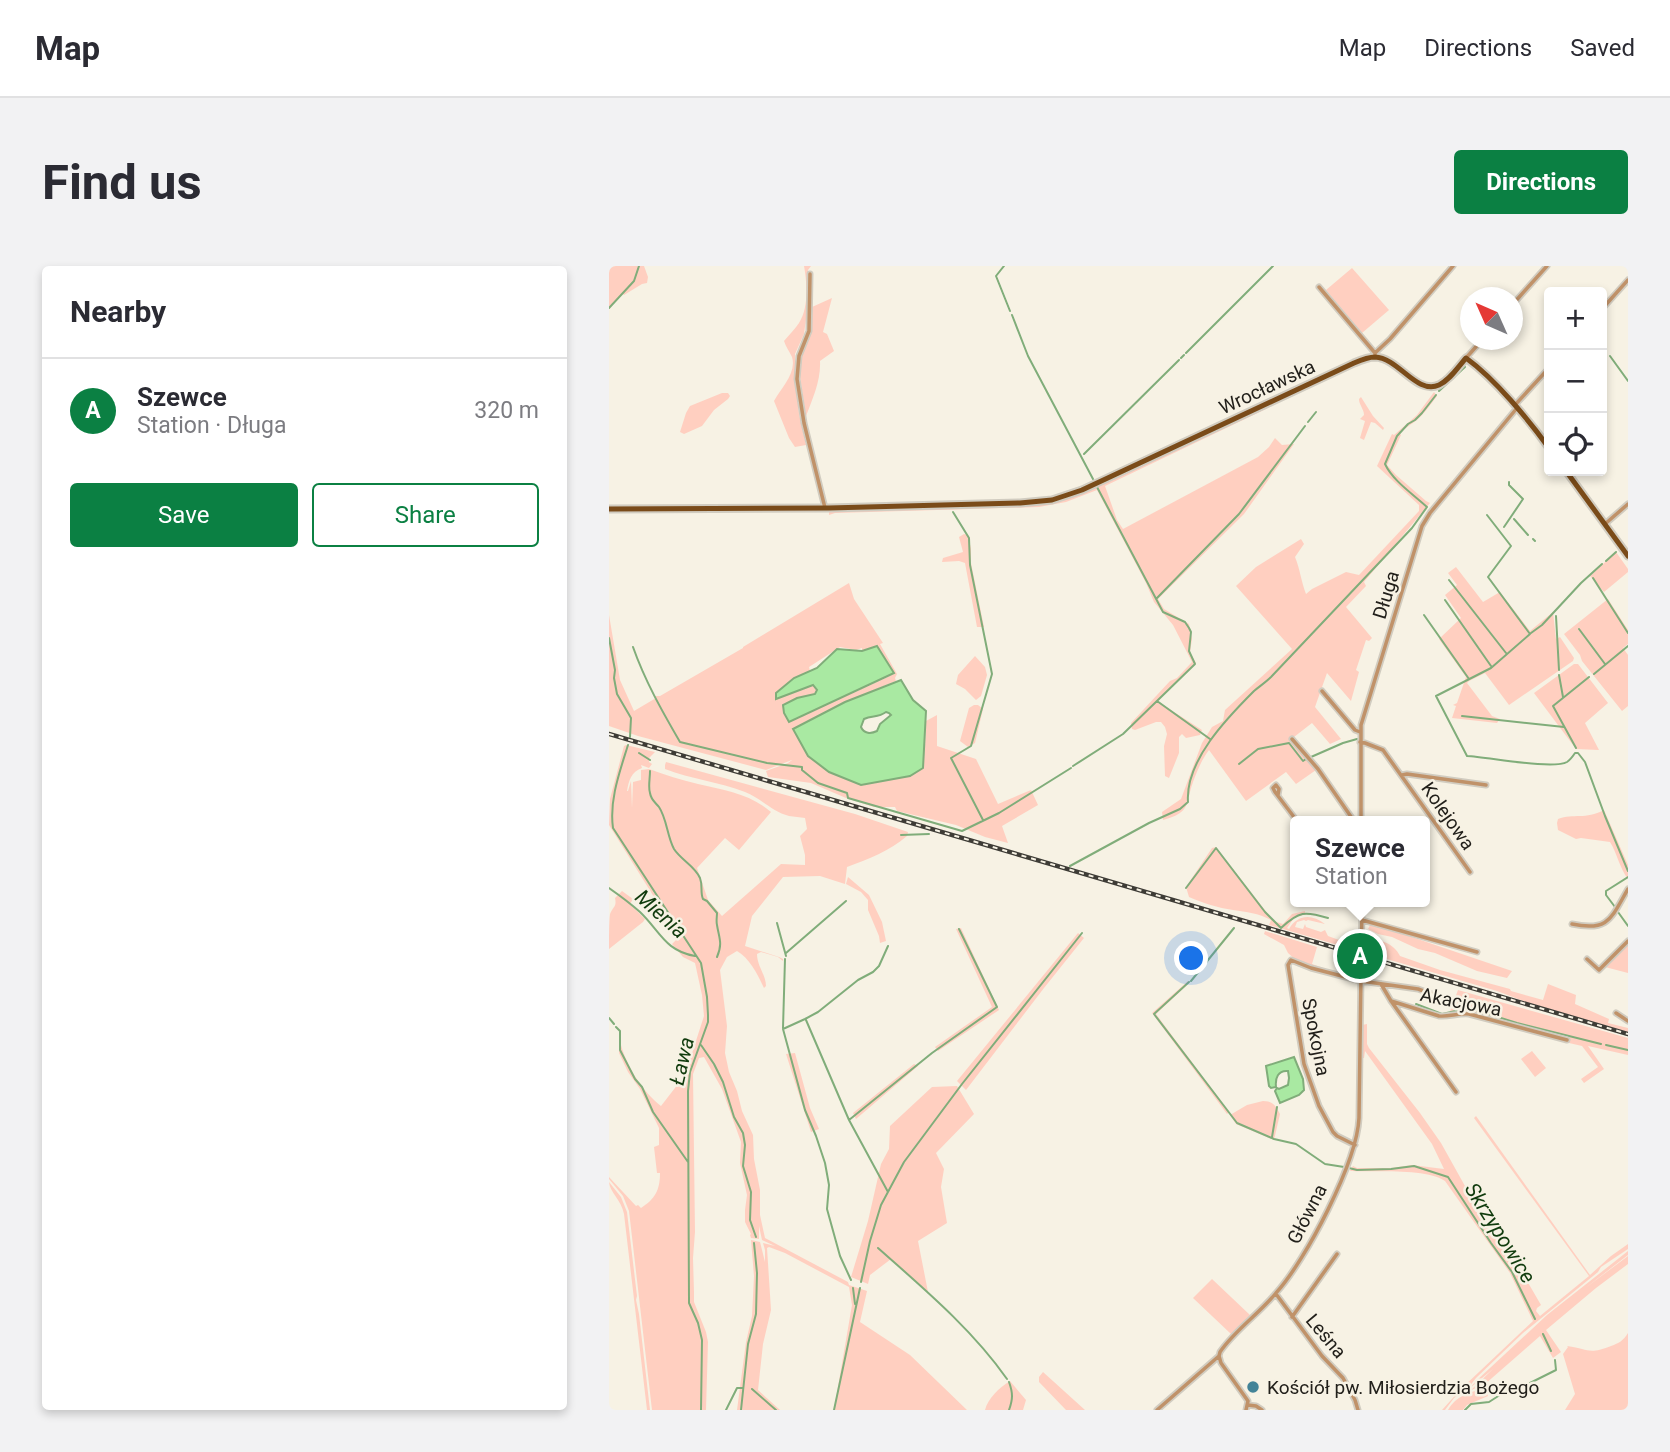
<!DOCTYPE html>
<meta charset="utf-8">
<style>
body{margin:0;font-family:Roboto,sans-serif;background:#f2f2f3;color:#2b2b33}
.controls{position:absolute;right:21px;top:21px;display:grid;overflow:hidden;border-radius:7px;box-shadow:0 4px 10px #0003}
.controls button{width:63px;height:63px;display:grid;place-items:center;padding:0;border:0;border-bottom:2px solid #e1e1e2;background:#fff;color:#2b2b33;font:35px sans-serif}
.compass{position:absolute;left:851px;top:21px;width:63px;height:63px;border-radius:50%;background:#fff;box-shadow:0 4px 10px #0003;rotate:315deg}
.you{position:absolute;left:583px;top:693px;width:24px;height:24px;margin:-18px;border:5px solid #fff;border-radius:50%;background:#1a73e8;box-shadow:0 0 0 10px #1a73e833}
.badge{display:grid;place-items:center;width:46px;height:46px;border-radius:50%;background:#0b8043;color:#fff;font-size:23px;font-weight:700}
.pin{position:absolute;translate:-50% -50%;border:4px solid #fff;box-shadow:0 2px 7px #0006}
.popup{position:absolute;left:681px;top:550px;width:140px;height:91px;box-sizing:border-box;display:grid;place-content:center;border-radius:7px;background:#fff;filter:drop-shadow(0 2px 5px #0005);font-size:23px;white-space:nowrap;color:#7c7c81}
.popup b{font-size:26px;color:#2b2b33}
.popup::after{content:'';position:absolute;left:50%;top:100%;margin-left:-14px;border:14px solid transparent;border-top-color:#fff}
.list{margin:0;padding:0;list-style:none}
h2{display:flex;justify-content:space-between;align-items:center;height:91px;margin:0;padding:0 28px;font-size:30px}
h2 small{font-size:23px;font-weight:400;color:#7c7c81}
.list li{display:grid;grid-template-columns:46px 1fr auto;gap:21px;align-items:center;box-sizing:border-box;height:105px;padding:0 28px;border-top:2px solid #e1e1e2}
.list b{display:block;font-size:26px;white-space:nowrap}
.list p{margin:0;font-size:23px;white-space:nowrap;color:#7c7c81}
.list em{font-size:23px;font-style:normal;color:#7c7c81}
.actions{display:flex;gap:14px;padding:21px 28px}
.actions a{flex:1;padding:16px 0;border:2px solid #0b8043;border-radius:7px;text-align:center;font-size:24px;color:#0b8043}
.actions .main{background:#0b8043;color:#fff}
.icon{flex:none;width:38px;height:38px;fill:none;stroke:currentColor;stroke-width:2;stroke-linecap:round;stroke-linejoin:round}
.map{position:relative;flex:none;width:1019px;height:1144px;overflow:hidden;border-radius:7px}
header{display:flex;align-items:center;gap:42px;box-sizing:border-box;height:98px;padding:0 35px;background:#fff;border-bottom:2px solid #e1e1e2}
header strong{font-size:33px}
nav{display:flex;gap:38px;margin-inline-start:auto;font-size:24px}
.intro{display:flex;align-items:center;justify-content:space-between;box-sizing:border-box;height:168px;padding:0 42px}
h1{margin:0;font-size:49px}
.button{padding:18px 32px;border-radius:7px;background:#0b8043;color:#fff;font-size:24px;font-weight:700}
main{display:flex;gap:42px;padding:0 42px}
aside{flex:1;background:#fff;border-radius:7px;box-shadow:0 4px 10px #0003}
.map>svg:first-child{display:block}
</style>
<header>
<strong>Map</strong>
<nav><a>Map</a><a>Directions</a><a>Saved</a></nav>
</header>
<div class="intro"><h1>Find us</h1><a class="button">Directions</a></div>
<main>
<aside>
<h2>Nearby<small></small></h2>
<ul class="list">
<li><span class="badge">A</span><div><b>Szewce</b><p>Station · Długa</p></div><em>320 m</em></li>
</ul>
<div class="actions"><a class="main">Save</a><a>Share</a></div>
</aside>
<div class="map">
<svg width="1019" height="1144" viewBox="0 0 1019 1144">
<rect width="100%" height="100%" fill="#f7f2e4"/>
<path fill="#ffcfc0" fill-rule="evenodd" d="M0,0H35L39,11L38,17L33,18L15,29L13,27L0,43Z
M195,0H202L199,4L200,20L198,46L195,68L186,88V106L190,148L197,179L186,181L180,172L165,135C172,122 188,107 183,91C180,85 177,81 175,75C180,69 186,63 190,57C200,42 198,16 195,0Z
M743,2L780,44L753,67L717,24Z
M223,32L214,66L218,68L225,85L211,95C212,114 204,132 197,150L190,104L192,89L201,68L203,41Z
M825,126L828,130C821,139 813,151 804,157C798,161 797,161 791,168L792,169L778,199L787,209L817,235L821,237L755,316L757,320L737,341L763,372L760,375L757,374L747,404L750,406L742,435L718,407L706,441L732,473L721,478L703,457L685,471L709,500L707,504L687,518L677,506L637,535L600,484C593,493 588,505 584,516C576,538 583,546 554,554L553,546L572,533L593,477L603,461L614,455L616,444L683,383L627,320L647,301L692,273L695,278L686,291C691,303 692,315 697,328L703,323L737,306L750,309L810,245V239L768,200L783,168L785,169L808,149Z
M113,127H119L121,130L119,133L105,144L93,160L75,168L71,166L77,147L81,140Z
M752,131L764,150L775,162L774,164L766,157L762,156L755,174L751,172L756,155L751,153L755,149C755,143 750,139 750,133Z
M662,139V140L657,143L496,220L508,254L514,263L649,191L660,181L666,172L673,179L685,178L635,248L549,333L555,343L580,358L583,373L581,386L587,397L548,435L593,464L591,469L577,472L573,468L570,471V487L560,512L556,510L555,480L558,468L556,461L552,456H547L526,464L523,463L522,457L561,415L568,412L583,396L564,359L545,336L537,317L488,224L457,236L430,241L226,247L220,249V244L341,242L443,236Z
M355,268L359,269L362,283V297L375,361H368L356,297L350,295L333,296L334,292L354,286L350,271Z
M1007,286L1019,303V306L995,326L981,310Z
M847,301L874,336L891,326L921,365L944,346L947,373L951,371L965,392L964,395L900,439L876,407L860,415L858,417L883,450L891,453L888,457L843,452L847,440L844,439L848,437L857,411L830,373L852,352L836,329L848,319L839,307Z
M240,317L245,333L274,377L271,378L288,408L286,412L287,415L236,436L184,463L199,490L220,506L316,479L317,455L328,449V480L367,493L389,538L422,524L429,539L393,560L399,577L376,571L347,559L288,545L286,541H265L237,532L202,517L159,511L157,505L179,497L183,494L157,504L29,470L0,460V349L11,414L25,445L47,432L46,430H51L134,382V381ZM231,381L247,384L253,382V385L268,381L285,408L180,456L188,432L206,428L208,424L204,419L168,432L185,412L201,405L200,401Z
M999,333L1019,364V378L1014,382L1019,389V440L1013,445L973,395L971,389L955,368Z
M366,390L376,401L378,409L372,430L367,434L356,423L347,418L349,409Z
M965,398H969L999,437L976,457L990,484L967,483L925,427Z
M365,439H369L374,443L366,477L359,481L351,475L360,442Z
M17,479L46,486L40,492V496L43,498L40,502L32,499L33,502C22,506 20,514 18,525H19L22,515L23,542L24,516L32,514V504L40,503C56,509 72,514 89,518C116,524 141,528 162,546L130,584L116,572L88,602L99,634L113,650L172,598L196,599V589L191,570L198,563L196,552C191,551 185,551 180,550C163,546 152,532 136,526C110,516 82,513 56,503V499L57,496L246,548L299,566L298,570C281,585 259,593 238,601L236,618L211,610L174,611L143,650L136,680L170,691L174,693V695L169,691L152,686L148,688C148,700 157,709 157,720L155,722L154,720C148,707 140,692 128,685L118,691L111,704L118,760L116,787L120,806L128,825L133,845L144,869L145,893L151,924V949L156,972L239,1016L240,1019L258,1025L251,1056L301,1089L358,1144H225L243,1039L240,1021L176,987L160,981L158,982L162,1044L154,1078L149,1124L171,1144H128L137,1076L143,1050L145,1010L142,974L151,976L156,996V984L154,977L166,980L153,974L150,960V973L142,972L141,969L142,968L136,956V944L138,929L131,897L132,876L113,823L95,791L90,792L84,808L86,966L84,992L85,1026V1036L97,1066L99,1076L97,1144H43L20,945L14,930L0,913V911L27,940L29,939L32,942C46,933 51,924 51,907H48L45,881L50,879V862L31,823L19,806L10,787V779H12C18,801 34,826 52,840L76,809L95,750L93,729L86,697L74,691L63,678L70,671L0,559L1,533L15,480Z
M995,544L1019,599V613C1011,603 1008,587 1001,576L972,572L967,573L949,564L948,557L949,553C965,547 976,554 995,544Z
M607,581L662,652L664,655L674,658L683,648L696,645V648L685,652L678,662L680,663C689,648 703,648 716,658L699,654L697,655L695,654L688,656L686,661L694,663L696,658L697,661L712,666L716,664L719,670L730,674L746,666L750,669V681L747,680L746,684L660,659L662,654C649,647 638,646 624,644C609,642 594,637 580,631L577,621L603,582Z
M239,611L260,629L273,656L277,675L271,677L270,670L259,644V634L252,626L237,618Z
M13,625L24,633L21,638L36,653L34,656L0,683C0,674 0,655 1,648C4,640 8,641 6,632Z
M761,659L788,666L903,705L898,712L868,705L826,687L809,683L783,671L769,668L759,663Z
M352,662L390,744L329,785L326,781L383,741L347,663Z
M656,665L708,681L703,698L717,703V705L689,696L679,687L675,679L655,668Z
M469,667L475,672L435,722L357,824L348,815Z
M757,671C771,674 785,677 791,690L831,704L901,723L902,725L934,734L939,718L967,729L966,738L1000,753L999,757L1019,762V766L917,736L888,725L757,687L755,688L756,673Z
M1019,679V707L996,701Z
M579,715L580,717L547,748L620,846L618,848L543,747Z
M849,724L1019,772V789L979,780L995,803L975,817L972,813L989,801L973,780L960,777V773L856,745L840,748Z
M758,758V778L760,782L811,847L832,877L861,929L911,1003L932,1039L928,1042L927,1045L931,1050L980,1010L865,852L867,850L981,1009L1002,990L1019,978V983L992,1001L989,1006L914,1067L867,1112L860,1121L845,1132L836,1144H833L852,1123L924,1055L901,1007L836,915C818,902 764,906 741,905L744,900L748,902H782L803,899L835,903L823,878L756,785L755,792H753V759Z
M923,785L937,802L926,811L912,793Z
M186,787L201,842L210,863L202,866L177,788Z
M305,798L309,800L247,853L244,847Z
M348,820L365,848L327,887L335,903L332,921L338,957L309,975L319,1026L282,993L261,1009L259,1018L242,1011L259,955L272,898L280,883L281,860L323,821Z
M654,835C664,835 667,840 671,848L665,874L627,858L621,849L638,839Z
M0,916L12,931L18,946L28,1030L27,1034L30,1048L41,1144H38L15,948C12,933 1,927 0,916Z
M1019,985V989L975,1023L1019,990V998L987,1022L937,1064L952,1086L944,1092L931,1070L875,1119L879,1130L858,1139L854,1144H839C848,1129 859,1128 874,1122L873,1120L862,1124L884,1103L861,1122L867,1115L938,1049Z
M603,1013L641,1049L622,1068L584,1032Z
M1019,1067V1144H956L966,1128L954,1088L959,1081L958,1080C980,1083 979,1089 1002,1080C1010,1077 1014,1075 1019,1067Z
M434,1106L476,1144H457L430,1116V1111Z
M401,1115L417,1134L414,1144H376C379,1132 390,1122 401,1115Z"/>
<path fill="#a9e9a2" stroke="#80ad7a" stroke-width="2" fill-rule="evenodd" d="M268,380L285,407L180,456L175,447L174,439L188,432L206,428L208,424L204,419L167,433V427L185,412L208,402L228,383L253,385Z
M292,414L304,434L317,445L314,502L301,510L252,519L220,506L199,490L184,463L236,436ZM277,446L280,447L282,449L271,458L268,465C262,468 255,468 252,461L255,453C263,449 269,452 277,446Z
M685,791L694,813L695,824L690,829L671,837L666,825L668,822L670,823L679,819L680,812L679,805C669,804 666,812 667,821L662,822L660,820L657,800Z"/>
<g fill="none" stroke-linecap="round" stroke-linejoin="round">
<path stroke="#80ad7a" stroke-width="2" d="M395,0L387,10L401,45
M0,42L25,15L30,0
M403,49L419,90L484,213
M577,87L664,0
M1001,90L1019,115
M572,92L575,89
M830,125L856,101
M699,156L707,146
M475,188L570,94
M344,246L360,272L361,299L383,408L362,480L342,492L374,554
M878,249L902,280L879,311L921,368L882,402L827,430L858,490C879,491 944,504 958,496C961,494 964,490 966,487H969L976,496L996,550L1019,605
M905,253L919,269
M895,261L914,233L900,219V216
M924,273L926,275
M997,295L1007,286
M984,312L1019,367
M840,314L897,387
M548,332L630,248L696,160
M836,334L882,400
M815,349L860,413
M947,350L950,404
M970,363L996,398
M922,367L933,359L972,317L993,298
M0,372L6,404L5,412L8,428L22,452L21,471
M24,381C36,415 53,445 71,476L158,497L193,501V504L209,517L238,527L239,532L353,565L390,547L462,502
M985,408L1019,380
M950,409L954,431
M548,435L601,473
M853,450L955,461
M19,479C11,505 0,534 4,562L92,697L98,731L99,749V756L81,806L79,825L80,1037L89,1057L93,1074L92,1144
M967,482L944,440L980,411
M30,487L41,494
M702,491L734,477L748,473
M630,498L649,483L680,477L694,495L697,493
M464,500L514,468L586,398L580,385L582,366L580,362L576,356L554,346L488,221
M41,505C41,513 39,521 41,527C42,534 46,536 50,541C58,553 58,570 65,583C72,594 86,600 91,612C94,620 91,626 94,633L98,635L108,647C108,651 107,655 108,659C110,672 114,677 108,691
M292,569L320,568
M461,600L540,557L571,543L579,536C576,495 618,452 645,425C651,420 657,416 662,411L803,262L818,241C804,228 784,215 776,198L788,170L799,158L806,154L813,147L827,129
M0,622C10,629 21,637 31,646C51,665 56,685 86,690
M577,622L607,582L656,646L672,662C690,645 696,645 719,652
M1006,641L997,629V625L1019,611
M1009,646L1019,660
M168,657L177,690
M177,687L237,635
M582,715L625,662
M580,716L545,748L628,857L665,873L687,878L716,898L735,901
M807,738L833,748L860,742L908,757L992,778
M0,752L5,758
M197,754L240,854L279,926
M7,761L11,765V784L26,813L33,821L44,846L79,896
M174,762L176,693
M92,779L105,798L114,816L125,851L134,867L136,879L134,900L142,926L141,954L147,971
M997,779L1019,784
M240,854L323,787L388,741L350,663
M663,871L668,841
M740,902L748,904L782,903L805,900L839,911L882,977L903,1006L926,1053
M269,982C314,1022 363,1063 398,1113
M242,1014L231,990L218,943L220,919L216,897L207,870L196,844L174,763L196,753L209,746L249,714L264,706L270,700L279,680
M252,1016L261,975L272,939L295,896L353,818L473,667
M244,1022L246,1038
M934,1068L942,1085
M143,1123L167,1144
M117,1144L128,1122H134
M132,1144L139,1078L147,1048L148,1007L145,977
M225,1144L251,1022
M400,1144C404,1133 404,1127 400,1116
M856,1144L862,1138L880,1136L905,1120L919,1118L947,1104L946,1094"/>
<g stroke="#d1ccc0" stroke-width="7">
<path id="minor" d="M201,8L200,65L190,90L188,113L195,157L216,242
M710,21L766,87
M904,38L938,0
M993,43L1019,14
M766,91V87L781,73L844,0
M857,92L873,74
M906,139L940,102
M996,258L1019,238
M713,425L746,464L751,466
M683,473L709,503L745,555
M751,476L756,477L774,484L861,606
M793,509L798,508L877,519
M669,529L670,523L667,519L664,522L666,526L688,555
M752,555V459L813,260L821,247L908,142
M753,654L868,686
M963,658C1000,666 1002,652 1019,623
M978,693L990,704L1019,675
M772,718L782,735L847,826
M782,735L830,750C840,751 849,747 860,748L958,774
M1007,747L1019,755
M746,879L728,870L724,866L710,840L695,798L679,699L682,694L702,702L752,715L809,723L831,731
M667,1028L713,1090L734,1112L746,1134L749,1144
M683,1051L728,988
M639,1139L647,1140L653,1144
M548,1144L610,1090
M637,1144L639,1135L612,1097L610,1090L611,1086C626,1064 650,1048 667,1027C697,994 748,896 750,852L753,636"/>
</g>
<g stroke="#d1ccc0" stroke-width="9">
<path id="major" d="M957,205L1019,290
M0,243L220,242L411,237L443,234L473,224L745,97C752,94 759,91 766,91C790,92 807,129 830,119C841,114 849,101 857,92C886,113 919,153 940,182"/>
</g>
<use href="#minor" stroke="#c09269" stroke-width="3.5"/>
<use href="#major" stroke="#7a4b19" stroke-width="5"/>
<g stroke="#3e3c36" stroke-width="4.5">
<path id="rail" d="M0,468L1019,768"/>
</g>
<use href="#rail" stroke="#f7f2e4" stroke-width="2" stroke-dasharray="5" stroke-linecap="butt"/>
</g>
<circle fill="#438397" stroke="#f7f2e4" stroke-width="2.5" cx="644" cy="1121" r="7"/>
<g text-anchor="middle" dominant-baseline="central" stroke-width="5" stroke-linejoin="round" paint-order="stroke">
<g font-size="19" fill="#22201b" stroke="#f7f2e4">
<text transform="translate(658 121) rotate(-25)">Wrocławska</text>
<text transform="translate(777 329) rotate(-73)">Długa</text>
<text transform="translate(839 550) rotate(55)">Kolejowa</text>
<text transform="translate(852 736) rotate(11)">Akacjowa</text>
<text transform="translate(707 771) rotate(79)">Spokojna</text>
<text transform="translate(698 948) rotate(-63)">Główna</text>
<text transform="translate(717 1070) rotate(50)">Leśna</text>
</g>
<g font-size="19" fill="#22201b" stroke="#f7f2e4" text-anchor="start">
<text x="658" y="1121">Kościół pw. Miłosierdzia Bożego</text>
</g>
<g font-size="21" font-style="italic" fill="#103b0d" stroke="#f7f2e4">
<text transform="translate(52 648) rotate(42)">Mienia</text>
<text transform="translate(73 795) rotate(-77)">Ława</text>
<text transform="translate(891 967) rotate(58)">Skrzypowice</text>
</g>
</g>
</svg>
<div class="controls">
<button>+</button>
<button>−</button>
<button><svg class="icon" aria-label="locate" viewBox="0 0 24 24"><circle cx="12" cy="12" r="6"/><path d="M12 2v4M12 18v4M2 12h4M18 12h4"/></svg></button>
</div>
<svg class="compass" viewBox="-18 -18 36 36"><path d="M0-13l5 13h-10z" fill="#e53935"/><path d="M0 13l5-13h-10z" fill="#7c7c81"/></svg>
<div class="you"></div>
<div class="pin badge" style="left:751px;top:690px">A</div>
<div class="popup"><b>Szewce</b>Station</div>
</div>
</main>
